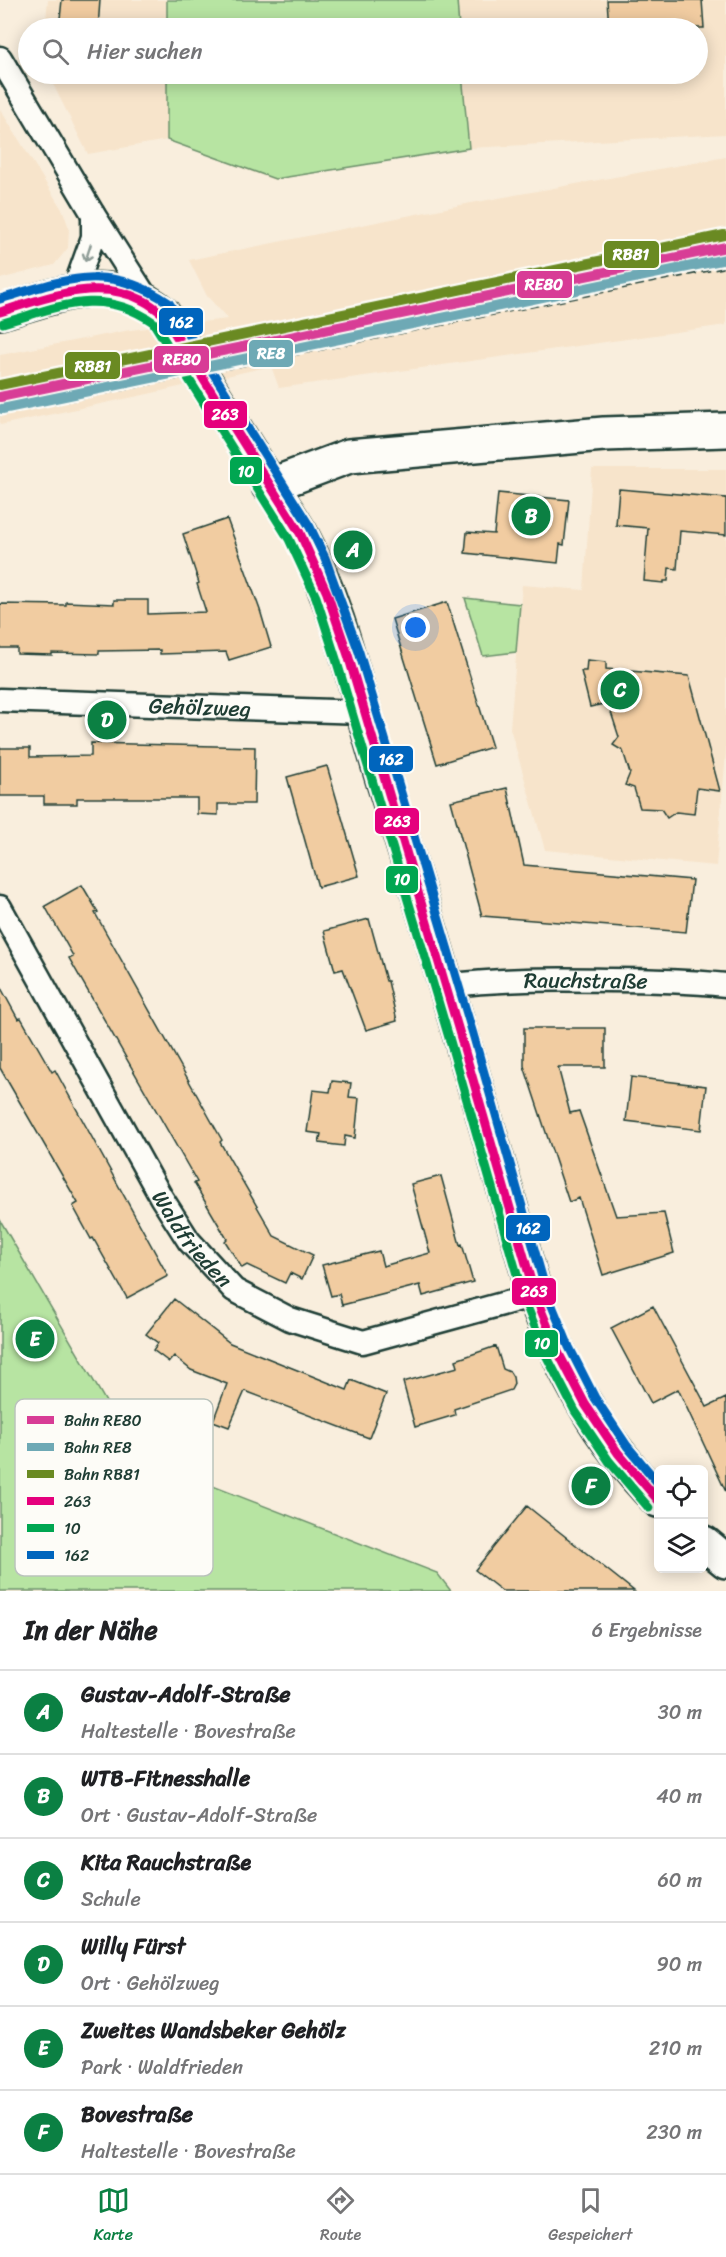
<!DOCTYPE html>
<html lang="de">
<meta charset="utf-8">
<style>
body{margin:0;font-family:Sriracha,sans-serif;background:#f6f6f6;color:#202124}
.controls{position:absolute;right:18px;bottom:18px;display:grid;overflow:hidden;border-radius:9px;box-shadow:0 3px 15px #0003}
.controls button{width:54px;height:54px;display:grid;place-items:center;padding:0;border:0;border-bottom:2px solid #e0e0e0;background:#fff;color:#202124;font:30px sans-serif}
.you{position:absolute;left:416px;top:628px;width:21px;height:21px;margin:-15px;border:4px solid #fff;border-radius:50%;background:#1a73e8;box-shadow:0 0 0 9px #1a73e833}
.badge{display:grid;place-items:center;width:39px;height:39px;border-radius:50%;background:#0b8043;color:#fff;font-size:20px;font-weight:700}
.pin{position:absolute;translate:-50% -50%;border:3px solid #fff;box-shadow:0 2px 6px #0006}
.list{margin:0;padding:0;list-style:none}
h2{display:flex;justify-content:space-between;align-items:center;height:78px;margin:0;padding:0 24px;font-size:26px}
h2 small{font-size:20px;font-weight:400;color:#757577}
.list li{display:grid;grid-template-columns:39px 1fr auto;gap:18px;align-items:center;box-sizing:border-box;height:84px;padding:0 24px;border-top:2px solid #e0e0e0}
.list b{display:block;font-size:22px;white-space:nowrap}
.list p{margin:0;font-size:20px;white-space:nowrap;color:#757577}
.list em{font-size:20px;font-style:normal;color:#757577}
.icon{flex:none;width:33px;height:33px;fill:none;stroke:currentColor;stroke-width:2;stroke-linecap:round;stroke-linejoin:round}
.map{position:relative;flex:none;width:726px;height:1591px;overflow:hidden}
.search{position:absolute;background:#fff;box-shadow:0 3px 15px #0003;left:18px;right:18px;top:18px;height:66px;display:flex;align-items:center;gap:15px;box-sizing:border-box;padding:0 21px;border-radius:33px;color:#757577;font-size:22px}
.sheet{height:582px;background:#fff}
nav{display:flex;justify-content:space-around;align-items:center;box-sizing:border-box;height:84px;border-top:2px solid #e0e0e0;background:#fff;font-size:16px;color:#757577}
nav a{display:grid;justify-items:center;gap:3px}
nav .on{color:#0b8043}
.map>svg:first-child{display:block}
</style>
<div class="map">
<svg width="726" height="1591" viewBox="0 0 726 1591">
<rect width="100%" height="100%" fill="#f9eedd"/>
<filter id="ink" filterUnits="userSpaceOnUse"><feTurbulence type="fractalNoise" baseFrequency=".0167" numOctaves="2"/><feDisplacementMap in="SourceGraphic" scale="12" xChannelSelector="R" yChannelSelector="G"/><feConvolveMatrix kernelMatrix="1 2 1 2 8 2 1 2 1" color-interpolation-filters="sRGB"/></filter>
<g filter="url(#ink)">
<path fill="#f7e4cb" d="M48,0H726V134L469,148L274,180L167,140L88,154L48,74H698V28H45Z
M0,109L63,211L69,228L68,248L54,265L0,279Z
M726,157V325L279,388L271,366L148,394L0,425V355L130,330L228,319L207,296L189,260L471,203Z
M592,469H726V753L716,866L545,850L510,728L522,585L584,590Z"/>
<path fill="#b7e4a2" stroke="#6b906b" stroke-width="1.5" d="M167,0H457L459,28H167Z
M167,74H462L469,148L275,179L167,140Z
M465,598L520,604L516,652L483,656Z
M0,1220L138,1457L437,1573L451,1591H0Z"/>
<path fill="#f1cca1" stroke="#1f3d34" stroke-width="1.5" d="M62,0H100L98,28H59Z
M607,0H702L704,28H609Z
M619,489L726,498V535L680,531L677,569L669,568L668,581H664V583L644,581L648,528L616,525Z
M498,493L569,500L564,545L560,544L558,563L465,553L467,532L494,534Z
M227,519L260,610L271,647L229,660L226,652L160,654V650L99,651V654L52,653V655L17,654V648H0V604L66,605V602L114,604V600H148V614L206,612L197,584L199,583L183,534Z
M447,602L492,747L437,764L392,619Z
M587,660L606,662V669L689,676L720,791L697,788L694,814L676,812L667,818L661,809L640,808L634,788L625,785L630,773L623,751L613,745L619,737L608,703L590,707L581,671H586Z
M91,743L255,747L254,804H218V815L197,814V798H77V804H44V796H0V748H30V757L91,756Z
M327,766L359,876L318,887L287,777Z
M507,788L524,865L692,880L686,932L482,916L451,801Z
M82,885L98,912L95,913L222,1140L220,1142L274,1236L313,1255L302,1279L290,1273L285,1283L247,1265L242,1268L225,1241L227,1239L194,1183L197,1182L69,958L73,956L45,906Z
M369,919L386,981H388L397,1021L366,1030L343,969L335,971L324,931Z
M0,986L18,1019L21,1018L52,1072L55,1070L168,1276L127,1298L93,1238L91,1239L73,1206L78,1203L0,1068Z
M524,1028H605V1067H558L570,1113L579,1111L616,1216L664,1213L674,1253L603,1275L579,1198L569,1202L524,1066Z
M631,1077L706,1086L701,1130L626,1121Z
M332,1081L351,1083L349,1097L359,1098L355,1138L345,1136L344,1146L319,1143L321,1134L307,1132L313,1090L330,1092Z
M441,1176L460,1245L462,1244L473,1282L423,1296L420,1285L342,1305L339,1294L331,1296L322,1265L379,1251L383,1266L430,1253L411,1184Z
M174,1299L230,1343L347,1390L351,1380L386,1394L369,1438L245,1391L229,1427L213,1421L227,1384L191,1370L174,1356L169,1362L153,1350L158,1343L146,1334Z
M653,1306L707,1407L726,1398V1492L678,1389L651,1403L611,1328Z
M496,1346L503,1369L510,1372L513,1377L514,1384L511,1390L454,1409L455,1415L415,1427L403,1382L458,1367L456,1360Z
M527,1506L542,1518L634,1591H502L475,1570Z"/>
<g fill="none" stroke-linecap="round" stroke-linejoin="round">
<g stroke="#1f3d34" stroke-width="27">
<g id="street">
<path d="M0,58L93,214L149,302"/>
<path d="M74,290L93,237V214"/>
<path id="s1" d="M0,700L364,712"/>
<path id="s2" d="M0,907L161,1197L189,1241L234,1290L290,1319L363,1342L535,1295"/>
<path id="s3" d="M446,986C499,979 553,979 607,980C647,980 686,981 726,985"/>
</g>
</g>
<g stroke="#1f3d34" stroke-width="38">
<path id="secondary" d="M0,312C56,296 111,270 162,313L300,533C341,610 358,699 384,782C438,952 486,1123 535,1295C563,1374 599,1439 658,1500
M269,486L349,456L604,434L726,430
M704,1543L726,1561"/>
</g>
<use href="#street" stroke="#fdfcf7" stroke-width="22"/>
<use href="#secondary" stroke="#fdfcf7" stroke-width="33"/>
<path stroke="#1f3d34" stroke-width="4.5" stroke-dasharray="9 4.5" stroke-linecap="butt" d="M0,414L726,266"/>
<g stroke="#fdfcf7" stroke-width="14">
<path id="bus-1" d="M0,312C45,298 97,277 142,300C149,303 156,309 162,313L300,533L327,593L348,655L461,1038L535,1295L558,1352L585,1404L618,1453L658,1500"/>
</g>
<g stroke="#fdfcf7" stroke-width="14">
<path id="bus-2" d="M3,323C59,307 101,286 153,322L289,539L316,597L336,659L450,1041L524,1299L547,1357L575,1411L609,1461L649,1508"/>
</g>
<g stroke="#fdfcf7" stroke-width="14">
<path id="bus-3" d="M0,299C65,280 107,261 169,303L310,527L325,558L359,652L473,1034L546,1291L569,1347L595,1398L627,1446L658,1483"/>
</g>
<use href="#bus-1" stroke="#e5007d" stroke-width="9"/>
<use href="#bus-2" stroke="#00a651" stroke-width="9"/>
<use href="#bus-3" stroke="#0065bd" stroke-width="9"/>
<g stroke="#fdfcf7" stroke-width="15">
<path id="rail-1" d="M0,397L726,247"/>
</g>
<g stroke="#fdfcf7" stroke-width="15">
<path id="rail-2" d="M2,409L726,259"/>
</g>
<g stroke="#fdfcf7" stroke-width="15">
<path id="rail-3" d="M0,385L724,235"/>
</g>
<use href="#rail-1" stroke="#d83c96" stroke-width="10"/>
<use href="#rail-2" stroke="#6ea9b5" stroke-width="10"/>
<use href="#rail-3" stroke="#6a8a22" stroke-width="10"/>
</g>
<defs><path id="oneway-shaft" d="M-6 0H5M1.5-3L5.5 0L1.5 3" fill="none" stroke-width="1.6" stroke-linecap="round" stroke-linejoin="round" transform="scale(1.5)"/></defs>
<use stroke="#8e9c96" href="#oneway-shaft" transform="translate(88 253) rotate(108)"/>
</g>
<g text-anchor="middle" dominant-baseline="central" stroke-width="6" stroke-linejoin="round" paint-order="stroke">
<g font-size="22" fill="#1f3d34" stroke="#fdfcf7">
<text stroke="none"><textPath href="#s1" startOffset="200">Gehölzweg</textPath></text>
<text stroke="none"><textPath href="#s3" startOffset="140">Rauchstraße</textPath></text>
<text stroke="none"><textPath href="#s2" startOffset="384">Waldfrieden</textPath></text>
</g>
</g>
<rect x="15" y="1399" width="198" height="177" rx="9" fill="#fdfcf7" stroke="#bac3bc" stroke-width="1.5"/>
<rect x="27" y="1416" width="27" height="8" fill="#d83c96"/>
<rect x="27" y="1443" width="27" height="8" fill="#6ea9b5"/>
<rect x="27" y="1470" width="27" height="8" fill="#6a8a22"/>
<rect x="27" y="1497" width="27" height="8" fill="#e5007d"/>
<rect x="27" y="1524" width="27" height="8" fill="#00a651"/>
<rect x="27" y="1551" width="27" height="8" fill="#0065bd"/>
<g font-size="16" fill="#1f3d34">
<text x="64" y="1426">Bahn RE80</text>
<text x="64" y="1453">Bahn RE8</text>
<text x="64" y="1480">Bahn RB81</text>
<text x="64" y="1507">263</text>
<text x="64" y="1534">10</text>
<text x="64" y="1561">162</text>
</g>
<g stroke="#fdfcf7" stroke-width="2">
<rect x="603" y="240" width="57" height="29" rx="6" fill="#6a8a22"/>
<rect x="516" y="270" width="57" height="29" rx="6" fill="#d83c96"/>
<rect x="158" y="307" width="46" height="29" rx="6" fill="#0065bd"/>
<rect x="248" y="339" width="46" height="29" rx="6" fill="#6ea9b5"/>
<rect x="153" y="345" width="57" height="29" rx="6" fill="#d83c96"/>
<rect x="64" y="351" width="57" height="29" rx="6" fill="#6a8a22"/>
<rect x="203" y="400" width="45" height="29" rx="6" fill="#e5007d"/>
<rect x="229" y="456" width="34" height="29" rx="6" fill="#00a651"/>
<rect x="368" y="745" width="46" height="28" rx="6" fill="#0065bd"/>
<rect x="374" y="807" width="46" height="28" rx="6" fill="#e5007d"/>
<rect x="385" y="865" width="34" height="29" rx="6" fill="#00a651"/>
<rect x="505" y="1214" width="46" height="28" rx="6" fill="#0065bd"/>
<rect x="511" y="1277" width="46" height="29" rx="6" fill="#e5007d"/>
<rect x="524" y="1329" width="35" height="29" rx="6" fill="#00a651"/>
</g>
<g font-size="16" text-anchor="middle" font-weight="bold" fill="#fff">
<text x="631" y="260">RB81</text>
<text x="544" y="290">RE80</text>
<text x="181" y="328">162</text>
<text x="271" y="359">RE8</text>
<text x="182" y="365">RE80</text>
<text x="93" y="372">RB81</text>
<text x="225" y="420">263</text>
<text x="246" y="477">10</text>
<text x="391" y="765">162</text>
<text x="397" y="827">263</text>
<text x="402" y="885">10</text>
<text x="528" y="1234">162</text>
<text x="534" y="1297">263</text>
<text x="542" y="1349">10</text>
</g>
</svg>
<div class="controls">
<button><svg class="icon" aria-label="locate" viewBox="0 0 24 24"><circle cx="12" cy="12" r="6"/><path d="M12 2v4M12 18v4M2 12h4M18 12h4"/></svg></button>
<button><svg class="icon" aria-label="layers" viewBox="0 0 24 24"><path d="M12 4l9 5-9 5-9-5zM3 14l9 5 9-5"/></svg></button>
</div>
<div class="you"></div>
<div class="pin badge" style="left:353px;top:550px">A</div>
<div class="pin badge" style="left:531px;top:516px">B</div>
<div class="pin badge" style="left:620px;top:690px">C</div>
<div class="pin badge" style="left:107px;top:720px">D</div>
<div class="pin badge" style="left:35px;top:1339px">E</div>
<div class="pin badge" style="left:591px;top:1486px">F</div>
<div class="search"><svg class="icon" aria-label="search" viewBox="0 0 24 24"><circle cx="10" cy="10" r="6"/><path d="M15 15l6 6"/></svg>Hier suchen</div>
</div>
<section class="sheet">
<h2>In der Nähe<small>6 Ergebnisse</small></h2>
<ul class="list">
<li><span class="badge">A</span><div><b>Gustav-Adolf-Straße</b><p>Haltestelle · Bovestraße</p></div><em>30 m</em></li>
<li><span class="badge">B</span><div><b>WTB-Fitnesshalle</b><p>Ort · Gustav-Adolf-Straße</p></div><em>40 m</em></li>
<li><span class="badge">C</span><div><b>Kita Rauchstraße</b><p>Schule</p></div><em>60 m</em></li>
<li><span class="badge">D</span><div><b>Willy Fürst</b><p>Ort · Gehölzweg</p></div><em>90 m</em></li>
<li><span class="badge">E</span><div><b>Zweites Wandsbeker Gehölz</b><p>Park · Waldfrieden</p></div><em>210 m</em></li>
<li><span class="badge">F</span><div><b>Bovestraße</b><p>Haltestelle · Bovestraße</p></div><em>230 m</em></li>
</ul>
</section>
<nav>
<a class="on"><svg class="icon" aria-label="map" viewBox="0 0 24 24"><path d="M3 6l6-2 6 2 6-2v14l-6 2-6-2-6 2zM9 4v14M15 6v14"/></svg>Karte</a>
<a><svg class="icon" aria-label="directions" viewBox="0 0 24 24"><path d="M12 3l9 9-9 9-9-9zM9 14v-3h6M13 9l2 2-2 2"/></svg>Route</a>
<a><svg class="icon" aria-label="saved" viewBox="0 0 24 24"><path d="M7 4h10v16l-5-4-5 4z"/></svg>Gespeichert</a>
</nav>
